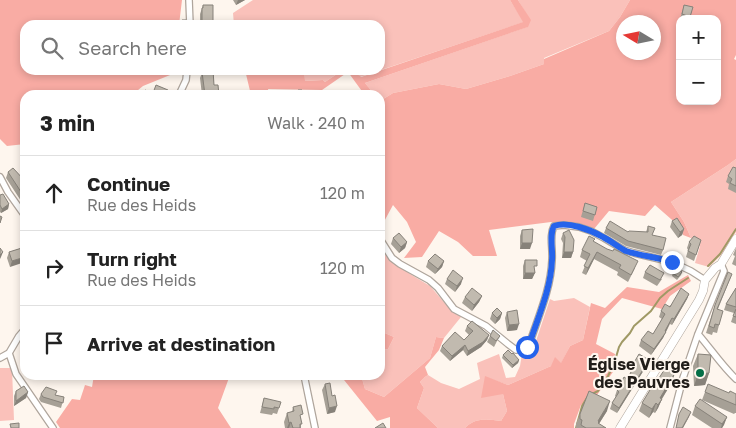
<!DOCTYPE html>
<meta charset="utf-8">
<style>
body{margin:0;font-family:"Golos Text",sans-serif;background:#f2f2f2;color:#222}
.controls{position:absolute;right:15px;top:15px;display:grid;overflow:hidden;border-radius:10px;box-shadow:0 2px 8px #0003}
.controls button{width:45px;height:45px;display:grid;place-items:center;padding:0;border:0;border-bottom:1px solid #e0e0e0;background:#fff;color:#222;font:25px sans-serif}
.compass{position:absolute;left:616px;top:15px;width:45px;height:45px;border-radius:50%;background:#fff;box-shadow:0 2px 8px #0003;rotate:280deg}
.stop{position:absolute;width:15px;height:15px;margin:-11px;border:4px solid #2563eb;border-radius:50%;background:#fff}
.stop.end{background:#2563eb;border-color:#fff;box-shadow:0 1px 5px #0008}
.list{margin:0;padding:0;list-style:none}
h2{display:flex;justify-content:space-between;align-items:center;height:65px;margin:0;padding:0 20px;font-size:21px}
h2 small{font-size:16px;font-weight:400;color:#767676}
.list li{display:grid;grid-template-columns:32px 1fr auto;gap:15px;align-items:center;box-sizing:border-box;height:75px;padding:0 20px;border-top:1px solid #e0e0e0}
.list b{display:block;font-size:19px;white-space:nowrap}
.list p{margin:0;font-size:16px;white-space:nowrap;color:#767676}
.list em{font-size:16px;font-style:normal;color:#767676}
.icon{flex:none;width:28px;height:28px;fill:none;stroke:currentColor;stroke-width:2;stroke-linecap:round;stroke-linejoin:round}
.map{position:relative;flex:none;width:736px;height:428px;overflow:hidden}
.search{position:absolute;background:#fff;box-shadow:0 2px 8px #0003;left:20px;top:20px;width:365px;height:55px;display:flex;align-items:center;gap:12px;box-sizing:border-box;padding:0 18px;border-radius:15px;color:#767676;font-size:19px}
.panel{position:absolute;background:#fff;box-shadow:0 2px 8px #0003;left:20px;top:90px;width:365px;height:290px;border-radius:15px}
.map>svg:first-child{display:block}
</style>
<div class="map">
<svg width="736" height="428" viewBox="0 0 736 428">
<rect width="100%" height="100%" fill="#fef6ee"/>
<path fill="#fac1ba" d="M253,0H510L524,22L360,77L352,70H380V25H234L233,13Z
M518,0H630L620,17L609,31L544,58V64L510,76L466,89L439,84L393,93L380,101V95H375L365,83L527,27L530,20Z
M303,70H343L325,82L323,80L304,81Z
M736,159V232L722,254L709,267L695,263L700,246L691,238L684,222L671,202L728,165Z
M380,249L389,259L410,274L430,286L450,309L461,317L444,338L436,337L430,358L384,397L365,389L361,375H380V350L388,349L394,337L380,331Z
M574,298L590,307L583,340L570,346L561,364L551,366L508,385L485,377L503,394L507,411L501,421C488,419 475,417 465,428H438L417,408L424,388L420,382L425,377L428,375L441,383L459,389L480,379L477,363L499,354L506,378L515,377L520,366L522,354L528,352L535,344L550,299L554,301Z
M0,368H10L12,369L14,420L0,421Z"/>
<path fill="#f9aca4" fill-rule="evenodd" d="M0,0H182L179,25H25V70H175V73L143,86L132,95H25V144L7,146L0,139Z
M510,0H518L531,20L528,27L365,83L375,95H362L364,94L348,72L322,90L268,89L269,95H251L245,70H303L305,81L323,80L325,82L343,70H352L361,77L523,22Z
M630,0H736V55L734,59L736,60V159L728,165L671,202L684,222L691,238L683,235L679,226L655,205L645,216L609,211L594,229L551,222L489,230L497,256H473L458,242L439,231L422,257L404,258L416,242L407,222L393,205L380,229V101L393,93L439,84L466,89L510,76L544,64V59L609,31L620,17ZM680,19H717V101H680ZM624,22H654V52H624Z
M688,275L691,281L670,296L662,309L622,298L602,319L596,344L615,354L617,366L593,401L581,405L574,424V428H465C475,417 488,419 501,421L507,411L503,394L481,398L485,376L508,385L551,366L555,357L561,363L570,346L583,340L591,303L605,308L627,287L659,292Z
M380,331L394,337L388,349L380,350Z
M436,337L444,338L439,350L425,367L428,375L425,377L420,382L424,388L417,408L438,428H390V417L377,421L340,375H361L365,389L384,397L430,358Z
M94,375H230L218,408L231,428H60L56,422L72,399L80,400L85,385L92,387Z"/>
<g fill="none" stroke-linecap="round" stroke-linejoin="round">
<path stroke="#a09965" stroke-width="2" d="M708,266L720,254L736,229
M592,394L598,391L608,376L614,364L619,347L622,342L630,333L634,326L651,311L660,298L668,291L688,278
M576,428L582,406L588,396"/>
<g stroke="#afa59c" stroke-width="8">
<path id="street" d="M189,0L190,25
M179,95L186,80L187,70
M0,177L8,192L25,216
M380,239L392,258L400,264L429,280L438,288L454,309L486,326L508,344L516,350L522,349L527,347L530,342C539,315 551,288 552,260C553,249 549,235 554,226L564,225L579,227L591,231L604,238L624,250L634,253L672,262L691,271L705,280
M698,334C711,349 722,366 736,379
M9,353L16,374L53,428
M0,358L9,353L19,336L25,329
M304,375L315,428
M670,428L683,378L698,334L724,271L721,264"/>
</g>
<g stroke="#afa59c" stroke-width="9">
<path id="secondary" d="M620,428L699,300L703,291L705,280L715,268L721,264L736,239"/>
</g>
<use href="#street" stroke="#fff" stroke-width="5.5"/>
<use href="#secondary" stroke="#fff" stroke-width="8"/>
</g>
<path fill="#a6a096" d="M233,0H245L236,5Z
M203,5L213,25H200V14Z
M684,5L693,7L689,19H680Z
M203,70H213L214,85L219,95H202L200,78Z
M25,148V155L23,153Z
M25,160V175L20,167L23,161Z
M736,168V193L728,189L729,184L726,182L728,176Z
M8,172L25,181V207L6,178Z
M0,195L9,204L8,209L1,213L0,212Z
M585,203L597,207L593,221L581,217Z
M672,221L684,229L682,235L678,238L670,227Z
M648,226L652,235L663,250L661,255L626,246L604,233L606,228L628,232H646Z
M522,230L530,249H520V236Z
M563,233L573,252L571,258H562L563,243L561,239Z
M393,238L407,242L405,248L399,253L391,244Z
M701,240L694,261L686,257L688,250L687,248L689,242Z
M594,242L635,268L628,282L617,275L618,272L594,259L586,275L582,273L587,261L580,257L582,250Z
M25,247L10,267L7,258L9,252Z
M736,248V266L732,264L735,256L733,255Z
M525,260L535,272L532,279H523V266Z
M428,261H444L442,267L435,274L426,267Z
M645,272L662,279L657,286L643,278Z
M682,272L681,275L677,280L672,276L673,273Z
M732,274L718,309L719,325L717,333L713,332L712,335L706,333L715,305Z
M447,279L461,284L455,292L445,284Z
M736,288V324L731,322L734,313L724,310L726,304Z
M689,294L687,299L672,325L670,324L663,338L651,355L639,346L641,340L653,334L662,319L659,317L661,311Z
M482,296L479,302L472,311L462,303L465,297Z
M507,312L517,330L507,331L505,318Z
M492,313H502L500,319L495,324L490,319Z
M467,326L489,335L487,340L481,347L467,356L463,350L450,361L440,351L442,346L464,340L469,335L465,331Z
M490,336H500L497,341L494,347L487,342Z
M512,354L519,360L518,363L512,368L502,358L503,355Z
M698,354L709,373L705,385L694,386L693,366Z
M649,360L647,365L617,413L610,409L612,403L616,397L615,396L617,390L627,379L631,373L630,372L632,366Z
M672,382L662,399L658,408L655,413L653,412L649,418L639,411L642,403L654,386Z
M325,384L335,412L327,414L322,390Z
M16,391L28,392L26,398L14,406V396Z
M705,392L736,394V413H735L734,414L702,400Z
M41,394L55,395L64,397L61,408L41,402L39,399Z
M264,398L279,408L277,414L273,413L272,415L260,413Z
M695,406L727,417L722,428H712L692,415Z
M293,407L301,418V428H285L284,422L287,413L292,412Z
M607,411L599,424L606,428H576V424L580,414Z"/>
<path fill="#87827a" d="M238,0H245L236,5Z
M9,204L8,209L1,213L2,209Z
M684,229L682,235L678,238L680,232Z
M407,242L405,248L399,253L401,247Z
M522,243H532L530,249H520Z
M3,252L1,257L0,259V255Z
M564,252H573L571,258H562Z
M597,252L594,259L586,275L588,268Z
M25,257V262L10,267L12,261Z
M444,261L442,267L435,274L438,269Z
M525,273H535L532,279H523Z
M463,278L461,284L455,292L457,286Z
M689,294L687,299L672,325L674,319Z
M482,296L479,302L472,311L474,305Z
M502,313L500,319L495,324L497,318Z
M672,318L663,338L651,355L654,349Z
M519,324L517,330L507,331L509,325Z
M489,335L487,340L481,347L467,356L468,351Z
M465,345L463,350L450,361L452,356Z
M519,360L518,363L512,368L513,365Z
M649,360L647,365L617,413L619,408Z
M675,373L672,382L661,400L662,399L658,408L655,413L660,398Z
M709,373L705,385L694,386L698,374Z
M275,375H284L275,376Z
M28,392L26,398L14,406L16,401Z
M610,401L607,411L598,425V421Z
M656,403L653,412L649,418L652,409Z
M337,406L335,412L327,414L329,408Z
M691,412L689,417L683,428H682Z
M727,417L724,425L722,428H721L722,424Z
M291,422L289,428H287L289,423Z"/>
<path fill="#c1baaf" stroke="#87827a" d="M203,5H213V25H202V8H203Z
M684,5L693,7L690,17L682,14Z
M182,20H186L187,25H181Z
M203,70H213L214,85H218L219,95H205L202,72H203Z
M156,85L168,90L166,95H143L145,90L153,93Z
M298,90H302L306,95H294Z
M733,167L736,168V186L730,183L732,179L728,176Z
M13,168L25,181V198L8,172Z
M3,194L9,204L2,209L0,205V195Z
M585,203L597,207L595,215L583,211Z
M0,216L2,217L0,223Z
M677,218L684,229L680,232L672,221Z
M610,221L628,232L629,231L648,232V226L655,228L652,235L666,238L663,250L628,241L606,228Z
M533,229L532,243H522V230Z
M569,230L574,240L573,252H564L565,237L563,233Z
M399,233L407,242L401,247L393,238Z
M589,236L595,239L593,241L607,249L613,251L614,249L638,261L631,275L619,268L621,265L597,252L588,268L584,266L590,254L582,250Z
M694,236L701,240L696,255L688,251L691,244L689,242Z
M25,247V257L12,261L9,252Z
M0,248L3,252L0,255Z
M435,254L444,261L438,269L428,261Z
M525,260H537V266H534L535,273H525Z
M650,265L664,273L660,280L645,272Z
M677,268L682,272L678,277L673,273Z
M453,270L463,278L457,286L447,279Z
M728,272L732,274L717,309L723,311L719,325L715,324L714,328L709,326L715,305Z
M472,288L482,296L474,305L465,297Z
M681,288L689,294L674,319L672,318L665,331L666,332L654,349L641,340L648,331L653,334L665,314L661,311L665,304L670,307Z
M736,288V307L726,304Z
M497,308L502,313L497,318L492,313Z
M736,309V317L733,316Z
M517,310L519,324L509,325L507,312Z
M472,321L489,335L483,342L468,351L465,345L452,356L442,346L455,332L464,340L473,331L467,326Z
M493,330L500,336L496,341L490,336Z
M508,350L512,354L513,353L519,360L513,365L503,355Z
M639,354L649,360L619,408L612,403L619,392L617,390L624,377L627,379L634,367L632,366Z
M698,354L711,355L709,373L698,374Z
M666,367L675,373L660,398L662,399L658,405L656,403L652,409L642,403L653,385L654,386Z
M330,383L332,396L335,395L337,406L329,408L325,384Z
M708,384L729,393L730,391L736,394V405L705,392Z
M24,386L28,392L16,401V391Z
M46,387L57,391L55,395L64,397L63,403L43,397L41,394Z
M589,391L610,401L598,421L599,422L598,423L606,428H586L581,425L582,420L580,419V414Z
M264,398L281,402L279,408L274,407V409L262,407Z
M700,399L727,417L722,424L695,406Z
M301,405L303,414L300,415L302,424H300V428H293L291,422L289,423L287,413L294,411L293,407Z
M683,407L691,412L682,428H676L679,414Z
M19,423V428H11L10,424Z
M383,423L386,428H375Z"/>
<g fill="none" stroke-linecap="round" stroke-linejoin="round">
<path stroke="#2563eb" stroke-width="6" d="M527,347L530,342C539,315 551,288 552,260C553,249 549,235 554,226C568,221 591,230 603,237C611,241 618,247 626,251C641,256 657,257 672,262"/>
</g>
<circle fill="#046f47" stroke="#fef6ee" stroke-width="2" cx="700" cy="373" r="5"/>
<g text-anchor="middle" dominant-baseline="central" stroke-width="4" stroke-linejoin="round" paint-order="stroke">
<g font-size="16" font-weight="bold" fill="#211d19" stroke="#fef6ee" text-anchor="end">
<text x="690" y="364">Église Vierge<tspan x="690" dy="18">des Pauvres</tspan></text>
</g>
</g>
</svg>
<div class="controls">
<button>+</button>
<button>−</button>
</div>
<svg class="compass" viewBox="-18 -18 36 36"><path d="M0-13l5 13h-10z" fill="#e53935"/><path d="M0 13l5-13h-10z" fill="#767676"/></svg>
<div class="stop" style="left:527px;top:347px"></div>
<div class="stop end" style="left:672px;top:262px"></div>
<div class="search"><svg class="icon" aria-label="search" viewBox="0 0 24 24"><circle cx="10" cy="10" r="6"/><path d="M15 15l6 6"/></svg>Search here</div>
<section class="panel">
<h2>3 min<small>Walk · 240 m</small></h2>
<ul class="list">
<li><svg class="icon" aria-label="ahead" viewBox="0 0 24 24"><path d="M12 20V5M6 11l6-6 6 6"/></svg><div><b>Continue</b><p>Rue des Heids</p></div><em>120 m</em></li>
<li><svg class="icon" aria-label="right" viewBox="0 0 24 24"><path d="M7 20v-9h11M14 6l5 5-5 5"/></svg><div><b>Turn right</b><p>Rue des Heids</p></div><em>120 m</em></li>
<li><svg class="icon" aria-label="arrive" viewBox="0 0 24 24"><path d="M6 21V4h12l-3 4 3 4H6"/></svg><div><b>Arrive at destination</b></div></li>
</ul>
</section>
</div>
